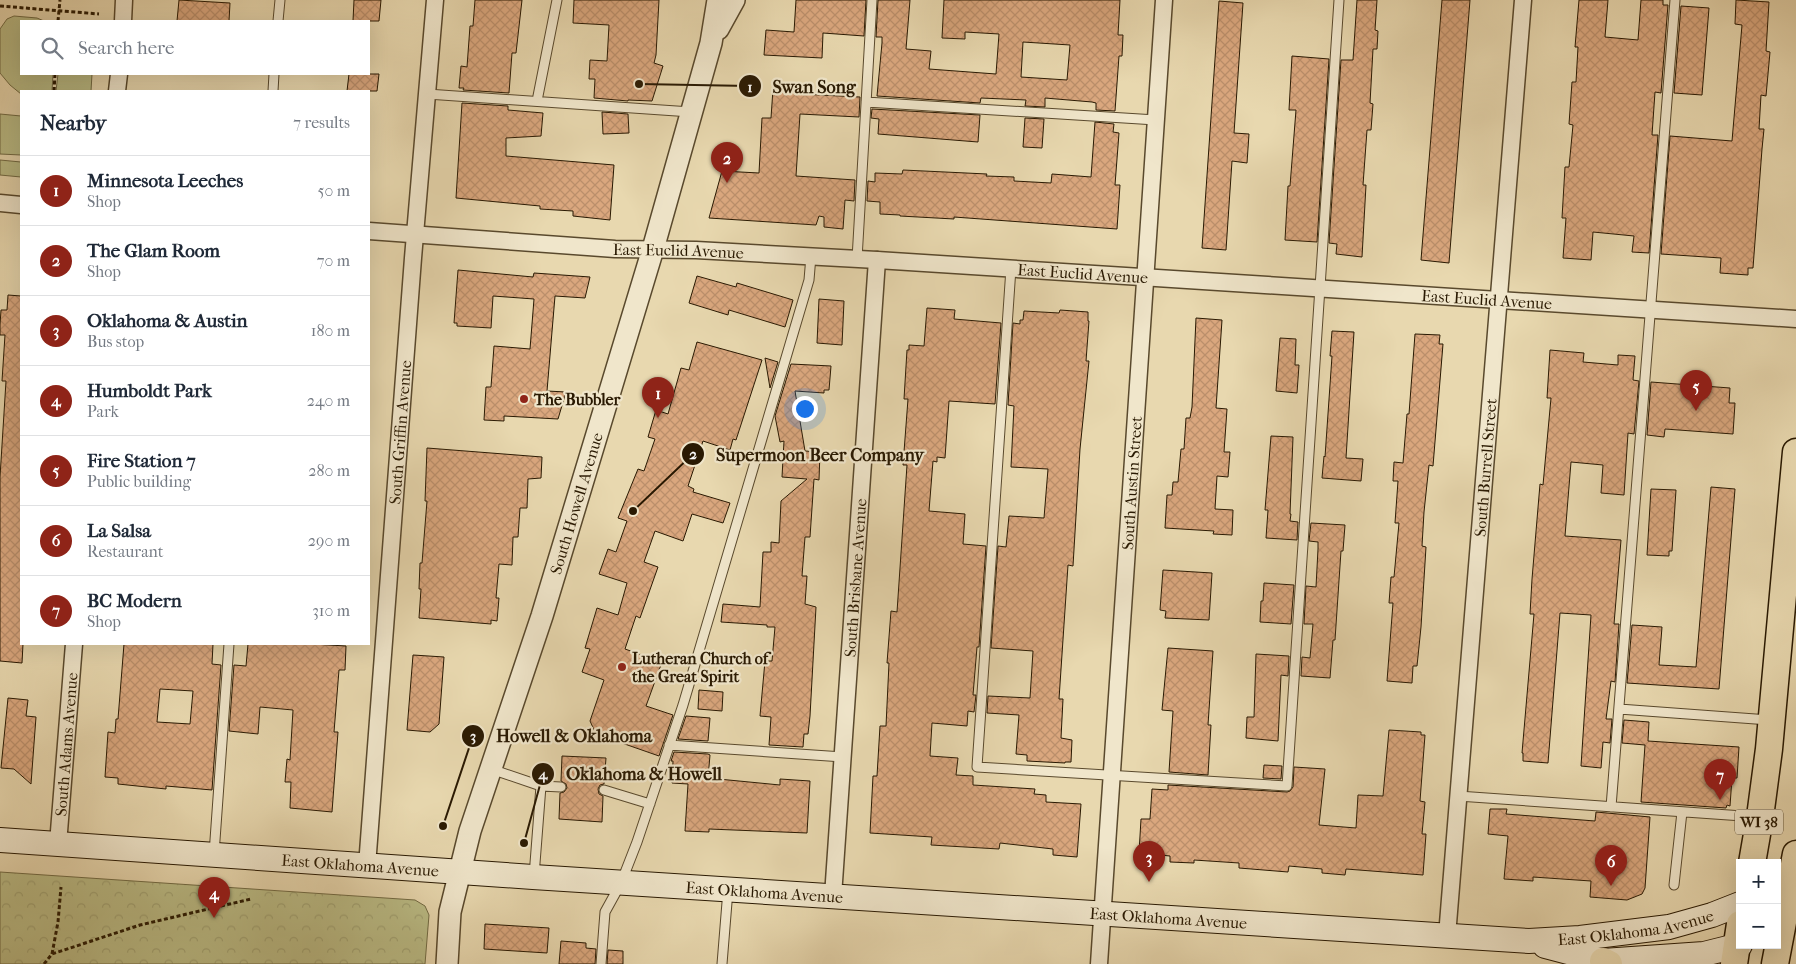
<!DOCTYPE html>
<meta charset="utf-8">
<style>
body{margin:0;font-family:"IM FELL French Canon",serif;background:#f6f6f7;color:#1f2937}
.controls{position:absolute;right:15px;bottom:15px;display:grid;overflow:hidden;border-radius:0px;box-shadow:0 5px 20px #0002}
.controls button{width:45px;height:45px;display:grid;place-items:center;padding:0;border:0;border-bottom:1px solid #e0e1e3;background:#fff;color:#1f2937;font:25px sans-serif}
.you{position:absolute;left:804px;top:408px;width:18px;height:18px;margin:-12px;border:4px solid #fff;border-radius:50%;background:#1a73e8;box-shadow:0 0 0 8px #1a73e833}
.badge{display:grid;place-items:center;width:32px;height:32px;border-radius:50%;background:#8f2418;color:#fff;font-size:16px;font-weight:700}
.pin{position:absolute;translate:-50% -41px;filter:drop-shadow(0 1px 2px #0008)}
.pin::after{content:'';position:absolute;top:26px;width:18px;height:15px;background:inherit;clip-path:polygon(0 0,100% 0,50% 100%)}
.list{margin:0;padding:0;list-style:none}
h2{display:flex;justify-content:space-between;align-items:center;height:65px;margin:0;padding:0 20px;font-size:21px}
h2 small{font-size:16px;font-weight:400;color:#747a83}
.list li{display:grid;grid-template-columns:32px 1fr auto;gap:15px;align-items:center;box-sizing:border-box;height:70px;padding:0 20px;border-top:1px solid #e0e1e3}
.list b{display:block;font-size:19px;white-space:nowrap}
.list p{margin:0;font-size:16px;white-space:nowrap;color:#747a83}
.list em{font-size:16px;font-style:normal;color:#747a83}
.icon{flex:none;width:28px;height:28px;fill:none;stroke:currentColor;stroke-width:2;stroke-linecap:round;stroke-linejoin:round}
.map{position:relative;flex:none;width:1796px;height:964px;overflow:hidden}
.search{position:absolute;background:#fff;box-shadow:0 5px 20px #0002;left:20px;top:20px;width:350px;height:55px;display:flex;align-items:center;gap:12px;box-sizing:border-box;padding:0 18px;border-radius:0px;color:#747a83;font-size:19px}
.panel{position:absolute;background:#fff;box-shadow:0 5px 20px #0002;left:20px;top:90px;width:350px;height:555px;border-radius:0px}
.map>svg:first-child{display:block}
</style>
<div class="map">
<svg width="1796" height="964" viewBox="0 0 1796 964">
<defs>
<pattern id="park-crowns" width="20" height="18" patternUnits="userSpaceOnUse" patternTransform="scale(1.25)"><rect width="20" height="18" fill="#bbbd87"/><path d="M2 6a3 3 0 1 1 6 0M12 15a3 3 0 1 1 6 0" fill="none" stroke="#a1a273"/></pattern>
<pattern id="building-cross-hatch" width="8" height="8" patternUnits="userSpaceOnUse" patternTransform="scale(1.25)"><rect width="8" height="8" fill="#daa77e"/><path d="M0 0l8 8M0 8l8-8" fill="none" stroke="#bb8f6b"/></pattern>
</defs>
<rect width="100%" height="100%" fill="#e8d8af"/>
<filter id="stains"><feTurbulence type="fractalNoise" baseFrequency=".004" numOctaves="4"/><feColorMatrix values="0 0 0 0 .2 0 0 0 0 .09 0 0 0 0 .02 0 0 0 .5 -.17"/></filter>
<radialGradient id="worn" r=".72"><stop offset=".6" stop-color="#630" stop-opacity="0"/><stop offset="1" stop-color="#630" stop-opacity=".3"/></radialGradient>
<path fill="#bbbd87" stroke="#726b44" d="M14,16L37,18L44,21H21V74H53L52,91H21V94L10,85L0,73V29L7,19Z
M58,74H92L91,91H56Z
M0,114L21,116V155L0,154Z
M0,160L21,162V177L0,175Z"/>
<path fill="url(#park-crowns)" stroke="#726b44" d="M0,872L415,900L425,906L429,915L425,964H0Z"/>
<path fill="url(#building-cross-hatch)" stroke="#291902" fill-rule="evenodd" d="M179,0L230,3L229,21H177Z
M354,0H381L379,21H353Z
M475,0H522L516,53H512L509,93L463,90L464,88H459L461,66L467,67L470,26H473Z
M574,0H659L656,55L654,63L663,66L652,101L628,100V101L594,98L595,79H589L590,60L607,61L609,25L573,23Z
M796,0H866L864,36L823,33L822,58L764,55L766,30L794,32Z
M878,0H910L906,49L931,51L929,69L996,74L999,34L965,32V39L942,38L944,0H1120L1118,35H1123L1122,56H1119L1115,111L1096,110V103L1092,102L1045,98V107L1025,106L1026,100L981,98L980,103L877,96L882,43V37H876ZM1023,42L1070,45L1067,80L1021,77Z
M1357,0H1377L1375,30L1378,31L1377,49H1373L1370,103L1373,104L1371,130H1367L1363,185H1366L1362,257L1336,254L1337,244L1329,243L1341,60H1353Z
M1442,0H1470L1449,263L1421,260Z
M1579,0H1608L1605,37L1638,40L1641,0H1663V5H1668L1661,93L1655,92L1652,135H1658L1649,253L1632,252L1634,236L1593,232L1591,260L1563,258L1566,218H1562L1565,167H1569L1573,125L1569,124L1572,82H1576L1578,47H1575Z
M1736,0L1769,2L1766,51L1770,52L1766,96L1761,95L1759,129H1764L1762,149L1753,268H1748V275L1720,273L1721,258L1661,254L1670,136L1732,141L1742,25L1735,24Z
M1219,1L1243,3L1234,133L1249,134L1247,163L1232,161L1226,250L1202,248Z
M1681,6L1709,8L1702,95L1674,93Z
M1292,56L1329,59L1317,242L1285,240L1288,186H1290L1296,110H1289Z
M349,74H379L377,91H347Z
M773,89L801,91V94L860,97L859,117L800,114L796,176L855,180L854,201L845,200L843,229L824,227V217L819,216L816,225L709,218L722,171L759,173L762,118H771Z
M462,103L508,106V110L543,113L541,136L506,138V156L614,165L610,220L573,216V211L540,209V206L456,198Z
M872,109L980,115L978,142L878,134L879,119L871,118Z
M602,112L628,114L629,133L603,134Z
M1025,118L1044,119L1042,148L1023,147Z
M1095,122L1114,124L1113,132L1119,133L1115,185H1120L1117,229L954,217V219L900,216V215L880,214V202L867,201L868,181L875,182V173L902,174L903,170L987,174L986,176L1014,177V181L1051,183L1052,174L1091,177Z
M458,270L533,277L534,273L590,277L585,298L555,296L547,391L566,392L558,419L504,416V421L484,420L486,387H491L494,346L530,349L534,299L493,296L491,328L457,326V323H454Z
M697,276L736,287L737,283L793,300L785,327L729,310L728,315L689,303Z
M8,295L21,296V644H23L22,663L0,661V477L6,381H2L5,335H0V325L1,310H7Z
M819,299L844,301L842,345L817,343Z
M927,308L955,310L954,319L1001,323L995,404L949,401L945,458L937,457V462L933,461L929,511L965,514L963,544L986,546L979,647H977L973,695H976L974,712L968,711L967,726L932,723L930,756L958,758L956,775L973,776V785L1035,789L1034,794L1046,795V802L1081,804L1077,857L1053,855V849L1000,843L999,849L931,845L932,837L870,833L873,776H877L880,726H886L889,663H887L891,611L897,612L907,465H903L908,399H904L907,350H909V345L924,346Z
M1060,310L1088,312V321H1089L1086,361H1089L1080,449L1073,566L1068,565L1059,699H1063L1061,738L1072,740L1071,762H1065V763L1027,761V755L1016,754L1019,715L987,713L988,696L1030,698L1033,651L991,648L998,546L1006,547L1009,516L1044,518L1048,469L1011,467L1014,406L1008,405L1013,323L1020,324V320H1023L1024,311L1059,313Z
M1196,318L1222,320L1216,408L1227,409L1224,452H1230L1228,477L1217,476L1215,509L1233,510L1232,535L1213,534L1214,531L1165,528L1167,495H1172L1173,482H1178L1181,449H1184L1186,418H1190L1192,407Z
M1332,331L1354,332L1346,458L1363,459L1361,481L1322,478L1324,456L1325,457L1332,356H1330Z
M1415,334L1440,335L1439,344H1443L1433,466L1429,465L1424,512L1422,546L1426,547L1421,627L1417,666H1413L1412,683L1387,681L1393,603H1389L1391,577H1394L1399,523H1395L1398,481H1393L1394,462L1403,463L1407,414H1409Z
M1280,338L1296,339L1295,365H1299L1297,393L1276,391Z
M697,342L762,360L736,440L733,439L730,450L703,441L688,486L694,489L693,492L730,503L723,523L692,514L683,541L655,531L644,562L658,567L640,618L636,616L625,649L662,662L646,706L673,715L659,756L596,734L590,721L604,680L582,672L590,649L585,648L597,608L618,615L627,583L599,574L608,549L616,552L627,521L618,518L638,469L644,471L655,439L648,437L656,410L668,414L681,368L689,370Z
M1550,350L1584,353L1583,362L1618,365V355L1635,356L1633,380L1639,381L1634,434L1628,433L1624,495L1601,493L1603,465L1571,462L1565,536L1621,540L1614,624H1619L1615,682L1611,681L1606,719H1612L1610,743L1603,742L1601,768L1581,766L1591,615L1560,613L1548,763L1523,761V753H1522L1534,614H1530L1532,579L1540,484L1543,485L1551,398H1547Z
M765,358L778,362L770,388Z
M791,364L831,366L829,390H824V393L795,391L805,451L820,452L819,480L814,479L810,537H805L802,576H807L805,604L816,607L810,716L808,734H804L803,747L769,745L771,717L760,716L765,661H772L775,627H767V625L721,622L723,604L760,607L763,552H771V542L779,543L781,501L807,479L782,477L784,441L780,442L775,416Z
M1651,382L1730,388L1729,403H1735L1733,434L1665,429L1664,437L1647,435Z
M1271,436L1293,437L1290,514H1291L1290,521L1298,522L1297,540L1266,538L1268,510H1265Z
M427,448L542,457L541,478L528,479L527,508H520L518,537H513L512,565L499,564L496,598H499L497,621L491,620V624L419,618L421,589H419L420,563H422L427,501H425Z
M1711,487L1735,489L1719,689L1627,683L1632,625L1662,627L1659,665L1696,667Z
M1651,489L1676,490L1672,551H1669V556L1647,555Z
M1311,523L1345,525L1343,551H1341L1335,640H1333L1330,678L1301,676L1302,657L1310,658L1313,624H1304L1306,586L1316,587L1318,549V542L1309,541Z
M1163,570L1212,573L1209,620L1165,618L1166,611L1160,610Z
M1264,583L1294,585L1291,624L1260,622L1261,601H1263Z
M124,644H213L212,664L221,665L212,790L166,786V789L118,784V778L105,777L108,732L115,733L116,719H118ZM160,689L193,691L190,724L157,722Z
M248,644H312L346,646L345,670H339L334,732H338L332,812L290,808L291,782H285L287,759L290,760L293,710L260,707L258,734L229,731L234,665L246,666Z
M1168,648L1213,651L1208,725H1211L1208,775L1169,772L1173,711L1162,710Z
M1256,654L1289,656L1288,676L1281,675L1278,741L1246,738L1247,717H1254Z
M413,655L444,657L439,724L430,732L407,730Z
M699,690L723,692L722,711L698,709Z
M8,698L28,700L26,716L36,717L31,784L14,769L1,768Z
M686,716L710,718L708,741L678,739Z
M1624,720L1649,722L1648,741L1739,747L1737,778H1732L1730,806L1727,805L1726,808L1641,802L1645,745L1622,743Z
M1389,730L1421,732V735H1425L1420,801L1425,802L1422,834H1426L1423,875L1346,869L1345,875L1322,873V869L1289,866L1288,872L1239,868V863L1194,860V863L1170,862V856L1139,853L1141,819H1150L1152,789L1168,790V785L1287,792L1290,791L1293,787L1294,767L1325,769L1319,825L1356,828L1358,795L1383,796Z
M674,752L708,754L710,755L708,778L780,785V779L810,781L807,833L709,829V832L685,831L688,784L672,783L673,761H671Z
M562,756L606,758L604,784L600,785L598,789L599,794L603,796L602,822L559,819L560,793L564,792L567,788L566,784L561,781Z
M1264,765L1282,766L1281,779L1263,778Z
M1490,809H1507L1506,814L1595,821L1596,812L1650,817L1645,888L1642,894L1627,900L1590,897L1591,881L1533,877V881L1504,879L1508,836L1488,834Z
M485,924L549,928L547,953L484,949Z
M561,941L586,943V948L596,949L595,964H559Z
M608,950L623,951V964H607Z"/>
<g fill="none" stroke-linecap="round" stroke-linejoin="round">
<g stroke="#59492d" stroke-width="11">
<path id="service" d="M278,21L280,0
M273,91L274,74
M427,94L691,112
M537,101L557,0
M866,102L1156,120
M857,259L872,0
M1011,268L977,767L1287,786L1339,0
M1619,709L1769,720
M669,745L843,757
M491,769L541,786L561,787
M604,790L650,804
M1458,796L1757,817
M1611,807L1675,0
M214,854L229,644
M534,876L541,786
M1674,885L1682,812
M601,964L605,912L621,883L637,842L683,705L809,280L811,256
M722,964L728,890"/>
</g>
<g stroke="#59492d" stroke-width="19">
<g id="minor">
<path d="M123,21L124,0"/>
<path d="M117,91L119,74"/>
<path d="M0,203L21,205"/>
<path id="s1" d="M369,231L615,249L696,250L877,260L1796,319"/>
<path id="s2" d="M58,844L74,644"/>
<path id="s3" d="M367,866L413,258L435,0"/>
<path id="s4" d="M833,896L877,260"/>
<path id="s5" d="M1447,936L1523,0"/>
<path id="s6" d="M1099,964L1164,0"/>
</g>
</g>
<g stroke="#59492d" stroke-width="24">
<g id="tertiary">
<path d="M718,29L734,0"/>
<path id="s7" d="M447,964L450,912L470,831L542,616L653,249L711,43L718,0"/>
</g>
</g>
<g stroke="#291902" stroke-width="26">
<g id="secondary">
<path id="s8" d="M0,840L533,877L1529,941L1580,938L1669,927L1712,915L1740,904"/>
<path d="M1545,946L1603,961L1704,954L1740,945"/>
</g>
</g>
<g stroke="#291902" stroke-width="29">
<path id="primary" d="M1752,863L1760,817L1769,749L1796,452
M1603,961L1609,964
M1734,964L1740,924
M1775,964L1796,854"/>
</g>
<path stroke="#291902" stroke-width="3" stroke-dasharray="4 2.5" stroke-linecap="butt" d="M0,6L99,14
M58,21L60,0
M54,91L55,74
M52,954L58,922L61,887
M44,964L52,954L140,925L251,899"/>
<use href="#service" stroke="#f0e6cb" stroke-width="9"/>
<use href="#minor" stroke="#f0e6cb" stroke-width="16"/>
<use href="#tertiary" stroke="#f0e6cb" stroke-width="21"/>
<use href="#secondary" stroke="#f0e6cb" stroke-width="24"/>
<use href="#primary" stroke="#e8d8af" stroke-width="26"/>
</g>
<g fill="#8f2418" stroke="#f0e6cb" stroke-width="2">
<circle cx="524" cy="399" r="5"/>
<circle cx="622" cy="667" r="5"/>
</g>
<g text-anchor="middle" dominant-baseline="central" stroke-width="4.5" stroke-linejoin="round" paint-order="stroke">
<rect fill="#f0e6cb" stroke="#65563e" stroke-width="1" x="1735" y="809.5" width="48" height="25" rx="4"/>
<g font-size="15" font-weight="bold" fill="#291902">
<text x="1759" y="822">WI 38</text>
</g>
<g font-size="16" fill="#291902" stroke="#f0e6cb">
<text stroke="none"><textPath href="#s1" startOffset="310">East Euclid Avenue</textPath></text>
<text stroke="none"><textPath href="#s1" startOffset="715">East Euclid Avenue</textPath></text>
<text stroke="none"><textPath href="#s1" startOffset="1120">East Euclid Avenue</textPath></text>
<text stroke="none"><textPath href="#s3" startOffset="435">South Griffin Avenue</textPath></text>
<text stroke="none"><textPath href="#s5" startOffset="470">South Burrell Street</textPath></text>
<text stroke="none"><textPath href="#s6" startOffset="482">South Austin Street</textPath></text>
<text stroke="none"><textPath href="#s7" startOffset="480">South Howell Avenue</textPath></text>
<text stroke="none"><textPath href="#s4" startOffset="319">South Brisbane Avenue</textPath></text>
<text stroke="none"><textPath href="#s2" startOffset="100">South Adams Avenue</textPath></text>
<text stroke="none"><textPath href="#s8" startOffset="361">East Oklahoma Avenue</textPath></text>
<text stroke="none"><textPath href="#s8" startOffset="766">East Oklahoma Avenue</textPath></text>
<text stroke="none"><textPath href="#s8" startOffset="1171">East Oklahoma Avenue</textPath></text>
<text stroke="none"><textPath href="#s8" startOffset="1640">East Oklahoma Avenue</textPath></text>
</g>
<g font-size="16" font-weight="bold" fill="#291902" stroke="#f0e6cb" text-anchor="start">
<text x="534" y="399">The Bubbler</text>
<text x="632" y="658">Lutheran Church of<tspan x="632" dy="18">the Great Spirit</tspan></text>
</g>
</g>
<path fill="none" stroke="#291902" stroke-width="2" d="M639 84L750 86M633 511L693 454M443 826L473 736M524 843L543 774"/>
<g fill="#291902" stroke="#f0e6cb" stroke-width="2">
<circle cx="639" cy="84" r="5"/>
<circle cx="633" cy="511" r="5"/>
<circle cx="443" cy="826" r="5"/>
<circle cx="524" cy="843" r="5"/>
<circle cx="750" cy="86" r="12"/>
<circle cx="693" cy="454" r="12"/>
<circle cx="473" cy="736" r="12"/>
<circle cx="543" cy="774" r="12"/>
</g>
<g font-size="15" text-anchor="middle" font-weight="bold" fill="#fff">
<text x="750" y="92">1</text>
<text x="693" y="459">2</text>
<text x="473" y="741">3</text>
<text x="543" y="779">4</text>
</g>
<g font-size="18" text-anchor="middle" font-weight="bold" fill="#291902" stroke="#f0e6cb" stroke-width="4.5" stroke-linejoin="round" paint-order="stroke">
<text x="814" y="93">Swan Song</text>
<text x="820" y="461">Supermoon Beer Company</text>
<text x="574" y="742">Howell &amp; Oklahoma</text>
<text x="644" y="780">Oklahoma &amp; Howell</text>
</g>
<rect width="100%" height="100%" filter="url(#stains)"/>
<rect width="100%" height="100%" fill="url(#worn)"/>
</svg>
<div class="controls">
<button>+</button>
<button>−</button>
</div>
<div class="you"></div>
<div class="pin badge" style="left:658px;top:418px">1</div>
<div class="pin badge" style="left:727px;top:183px">2</div>
<div class="pin badge" style="left:1149px;top:882px">3</div>
<div class="pin badge" style="left:214px;top:918px">4</div>
<div class="pin badge" style="left:1696px;top:411px">5</div>
<div class="pin badge" style="left:1611px;top:886px">6</div>
<div class="pin badge" style="left:1720px;top:800px">7</div>
<div class="search"><svg class="icon" aria-label="search" viewBox="0 0 24 24"><circle cx="10" cy="10" r="6"/><path d="M15 15l6 6"/></svg>Search here</div>
<section class="panel">
<h2>Nearby<small>7 results</small></h2>
<ul class="list">
<li><span class="badge">1</span><div><b>Minnesota Leeches</b><p>Shop</p></div><em>50 m</em></li>
<li><span class="badge">2</span><div><b>The Glam Room</b><p>Shop</p></div><em>70 m</em></li>
<li><span class="badge">3</span><div><b>Oklahoma &amp; Austin</b><p>Bus stop</p></div><em>180 m</em></li>
<li><span class="badge">4</span><div><b>Humboldt Park</b><p>Park</p></div><em>240 m</em></li>
<li><span class="badge">5</span><div><b>Fire Station 7</b><p>Public building</p></div><em>280 m</em></li>
<li><span class="badge">6</span><div><b>La Salsa</b><p>Restaurant</p></div><em>290 m</em></li>
<li><span class="badge">7</span><div><b>BC Modern</b><p>Shop</p></div><em>310 m</em></li>
</ul>
</section>
</div>
